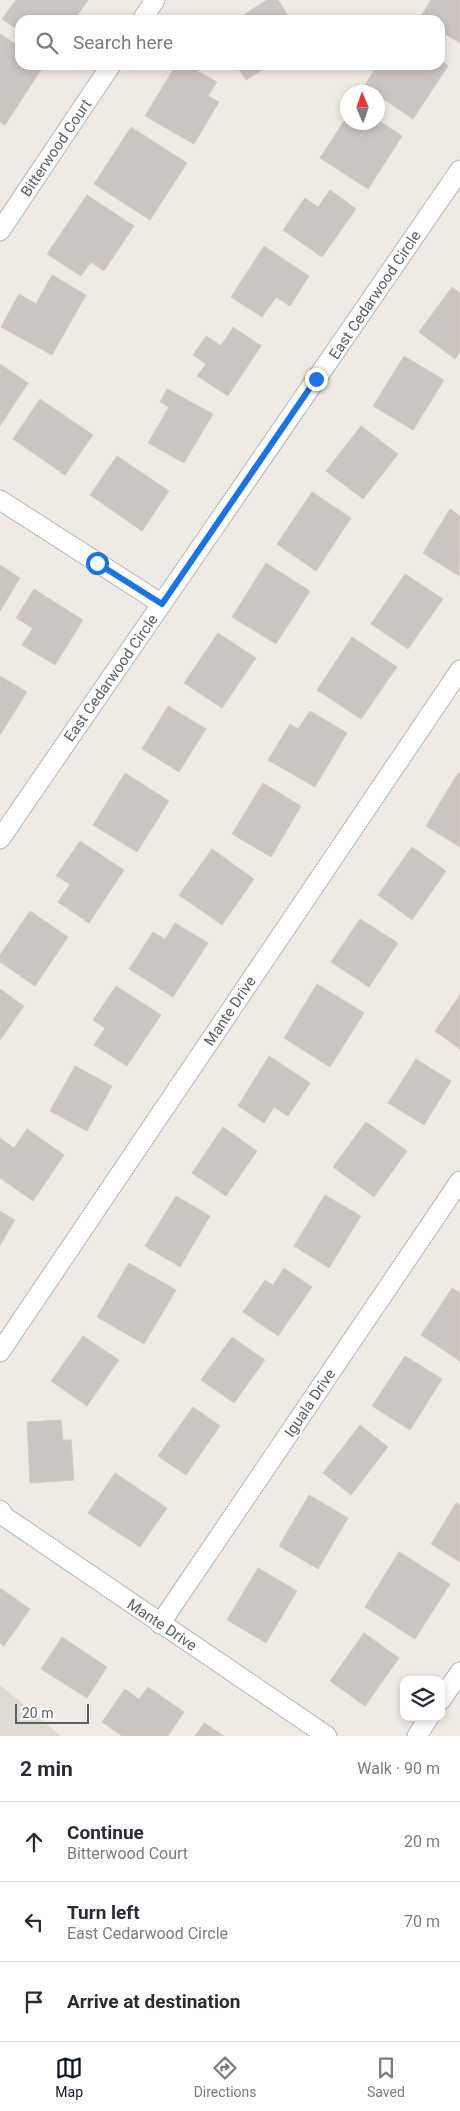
<!DOCTYPE html>
<meta charset="utf-8">
<style>
body{margin:0;font-family:Roboto,sans-serif;background:#f7f7f7;color:#2b2b33}
.controls{position:absolute;right:15px;bottom:15px;display:grid;overflow:hidden;border-radius:10px;box-shadow:0 2px 8px #0003}
.controls button{width:45px;height:45px;display:grid;place-items:center;padding:0;border:0;border-bottom:1px solid #e1e1e2;background:#fff;color:#2b2b33;font:25px sans-serif}
.compass{position:absolute;left:340px;top:85px;width:45px;height:45px;border-radius:50%;background:#fff;box-shadow:0 2px 8px #0003;rotate:358deg}
.scale{position:absolute;left:15px;bottom:12px;width:74px;box-sizing:border-box;padding-left:5px;border:2px solid #5c6165;border-top:0;font-size:14px;line-height:18px;white-space:nowrap;color:#5c6165;-webkit-text-stroke:4px #fff;paint-order:stroke}
.stop{position:absolute;width:15px;height:15px;margin:-11px;border:4px solid #1a73e8;border-radius:50%;background:#fff}
.stop.end{background:#1a73e8;border-color:#fff;box-shadow:0 1px 5px #0008}
.list{margin:0;padding:0;list-style:none}
h2{display:flex;justify-content:space-between;align-items:center;height:65px;margin:0;padding:0 20px;font-size:21px}
h2 small{font-size:16px;font-weight:400;color:#7c7c81}
.list li{display:grid;grid-template-columns:32px 1fr auto;gap:15px;align-items:center;box-sizing:border-box;height:80px;padding:0 20px;border-top:1px solid #e1e1e2}
.list b{display:block;font-size:19px;white-space:nowrap}
.list p{margin:0;font-size:16px;white-space:nowrap;color:#7c7c81}
.list em{font-size:16px;font-style:normal;color:#7c7c81}
.icon{flex:none;width:28px;height:28px;fill:none;stroke:currentColor;stroke-width:2;stroke-linecap:round;stroke-linejoin:round}
.map{position:relative;flex:none;width:460px;height:1736px;overflow:hidden}
.search{position:absolute;background:#fff;box-shadow:0 2px 8px #0003;left:15px;right:15px;top:15px;height:55px;display:flex;align-items:center;gap:12px;box-sizing:border-box;padding:0 18px;border-radius:15px;color:#7c7c81;font-size:19px}
.sheet{height:305px;background:#fff}
nav{display:flex;justify-content:space-around;align-items:center;box-sizing:border-box;height:70px;border-top:1px solid #e1e1e2;background:#fff;font-size:14px;color:#7c7c81}
nav a{display:grid;justify-items:center;gap:2px}
nav .on{color:#111827}
.map>svg:first-child{display:block}
</style>
<div class="map">
<svg width="460" height="1736" viewBox="0 0 460 1736">
<rect width="100%" height="100%" fill="#efeae4"/>
<path fill="#dfdad2" d="M0,1685L61,1736H0Z"/>
<path fill="#cac5c0" stroke="#d4cbc2" d="M16,0H88L74,20H20V31L2,19Z
M267,0H278L291,20H236Z
M431,0H460V43L440,31V20L420,18Z
M0,34L20,47V65H44L5,125L0,122Z
M440,60L448,66L413,119L378,95V92L364,86L378,65H440Z
M176,65H187L217,82L208,96L219,102L194,144L145,116Z
M236,65H269L246,80Z
M378,120L402,136L368,189L320,158L344,121L355,129L360,122H378Z
M131,127L187,163L150,220L94,184Z
M330,190L356,209L322,257L283,230L305,198L318,207Z
M87,195L134,226L104,271L91,262L81,276L47,254Z
M264,246L309,276L290,306L276,297L262,317L231,297Z
M52,275L86,295L52,355L1,327L19,294L36,304Z
M452,287L460,293V352L455,359L419,332Z
M233,327L261,346L228,396L197,376L206,364L193,355L206,336L221,346Z
M404,356L444,380L413,430L373,406Z
M0,364L28,383L0,426Z
M167,389L213,414L184,463L148,443L169,407L160,402Z
M40,399L93,435L65,475L13,439Z
M361,426L398,454L363,499L326,471Z
M117,456L169,491L142,531L90,495Z
M312,492L351,518L316,571L277,544Z
M450,509L460,516L459,576L423,553Z
M266,563L310,591L276,644L232,617Z
M0,565L20,578L0,611Z
M405,574L443,599L408,649L371,624Z
M34,589L83,620L55,665L22,645L33,628L16,618Z
M218,633L256,658L222,708L184,683Z
M352,637L397,667L361,719L317,690Z
M0,676L27,692L0,735Z
M168,706L206,729L179,772L142,749Z
M310,711L347,733L315,787L268,760L290,724L298,729Z
M125,773L169,801L137,852L93,825Z
M458,773L460,774V847L426,826Z
M263,783L301,806L271,857L232,834Z
M80,841L124,870L89,923L58,902L70,884L56,876Z
M412,847L446,871L412,920L378,895Z
M212,849L254,879L222,925L179,895Z
M30,911L68,937L35,986L0,962V955Z
M360,919L398,943L369,987L331,962Z
M175,923L208,943L173,997L129,969L153,932L165,939Z
M317,984L364,1013L330,1067L284,1038Z
M116,986L161,1015L127,1066L94,1045L105,1028L93,1020Z
M0,989L24,1006L0,1040Z
M460,995V1049L435,1031Z
M269,1056L310,1083L288,1116L274,1107L264,1123L238,1106Z
M416,1059L451,1081L424,1125L388,1103Z
M75,1066L112,1086L87,1131L50,1111Z
M366,1122L407,1151L374,1197L333,1167Z
M223,1127L257,1151L226,1196L192,1173Z
M27,1129L64,1155L33,1201L0,1178V1138L14,1148Z
M325,1195L361,1216L329,1268L294,1246Z
M176,1196L210,1216L180,1267L145,1246Z
M0,1211L15,1220L0,1245Z
M129,1263L176,1290L144,1344L97,1317Z
M284,1268L312,1287L278,1336L243,1312L265,1280L273,1285Z
M452,1288L460,1293V1361L421,1335Z
M83,1336L119,1360L87,1406L51,1381Z
M232,1337L265,1360L234,1403L201,1380Z
M405,1356L442,1379L410,1430L372,1406Z
M193,1407L220,1426L186,1475L158,1456Z
M61,1420L63,1440H71L74,1480L30,1483L27,1422Z
M360,1425L388,1447L351,1495L323,1473Z
M115,1473L167,1508L140,1547L88,1513Z
M309,1495L348,1518L318,1569L279,1546Z
M456,1503L460,1505V1562L431,1544Z
M399,1552L450,1584L415,1639L365,1607Z
M258,1568L297,1591L266,1643L227,1620Z
M0,1588L30,1609L4,1646L0,1643Z
M364,1633L399,1658L365,1706L330,1681Z
M62,1637L107,1667L87,1698L41,1669Z
M148,1687L184,1712L168,1736H122L102,1722L125,1689L139,1699Z
M204,1723L224,1736H195Z"/>
<g fill="none" stroke-linecap="round" stroke-linejoin="round">
<g stroke="#b2b6b9" stroke-width="21">
<path id="street" d="M142,20L155,0
M0,231L111,65
M0,500L162,604
M0,839L460,170
M0,1352L460,670
M0,1510L5,1517L327,1736
M160,1624L460,1181
M441,1700L460,1672
M417,1736L429,1717"/>
</g>
<use href="#street" stroke="#fff" stroke-width="19"/>
</g>
<g fill="none" stroke-linecap="round" stroke-linejoin="round">
<path stroke="#1a73e8" stroke-width="6" d="M97,563L162,604L316,379"/>
</g>
<g text-anchor="middle" dominant-baseline="central" stroke-width="4.5" stroke-linejoin="round" paint-order="stroke">
<g font-size="15" fill="#5c6165" stroke="#fff">
<text transform="translate(56 148) rotate(-56)">Bitterwood Court</text>
<text transform="translate(375 295) rotate(-56)">East Cedarwood Circle</text>
<text transform="translate(111 678) rotate(-55)">East Cedarwood Circle</text>
<text transform="translate(230 1011) rotate(-56)">Mante Drive</text>
<text transform="translate(310 1403) rotate(-56)">Iguala Drive</text>
<text transform="translate(162 1625) rotate(34)">Mante Drive</text>
</g>
</g>
</svg>
<div class="controls">
<button><svg class="icon" aria-label="layers" viewBox="0 0 24 24"><path d="M12 4l9 5-9 5-9-5zM3 14l9 5 9-5"/></svg></button>
</div>
<svg class="compass" viewBox="-18 -18 36 36"><path d="M0-13l5 13h-10z" fill="#e53935"/><path d="M0 13l5-13h-10z" fill="#7c7c81"/></svg>
<div class="scale">20 m</div>
<div class="stop" style="left:97px;top:563px"></div>
<div class="stop end" style="left:316px;top:379px"></div>
<div class="search"><svg class="icon" aria-label="search" viewBox="0 0 24 24"><circle cx="10" cy="10" r="6"/><path d="M15 15l6 6"/></svg>Search here</div>
</div>
<section class="sheet">
<h2>2 min<small>Walk · 90 m</small></h2>
<ul class="list">
<li><svg class="icon" aria-label="ahead" viewBox="0 0 24 24"><path d="M12 20V5M6 11l6-6 6 6"/></svg><div><b>Continue</b><p>Bitterwood Court</p></div><em>20 m</em></li>
<li><svg class="icon" aria-label="left" viewBox="0 0 24 24"><path d="M17 20v-9H6M10 6l-5 5 5 5"/></svg><div><b>Turn left</b><p>East Cedarwood Circle</p></div><em>70 m</em></li>
<li><svg class="icon" aria-label="arrive" viewBox="0 0 24 24"><path d="M6 21V4h12l-3 4 3 4H6"/></svg><div><b>Arrive at destination</b></div></li>
</ul>
</section>
<nav>
<a class="on"><svg class="icon" aria-label="map" viewBox="0 0 24 24"><path d="M3 6l6-2 6 2 6-2v14l-6 2-6-2-6 2zM9 4v14M15 6v14"/></svg>Map</a>
<a><svg class="icon" aria-label="directions" viewBox="0 0 24 24"><path d="M12 3l9 9-9 9-9-9zM9 14v-3h6M13 9l2 2-2 2"/></svg>Directions</a>
<a><svg class="icon" aria-label="saved" viewBox="0 0 24 24"><path d="M7 4h10v16l-5-4-5 4z"/></svg>Saved</a>
</nav>
